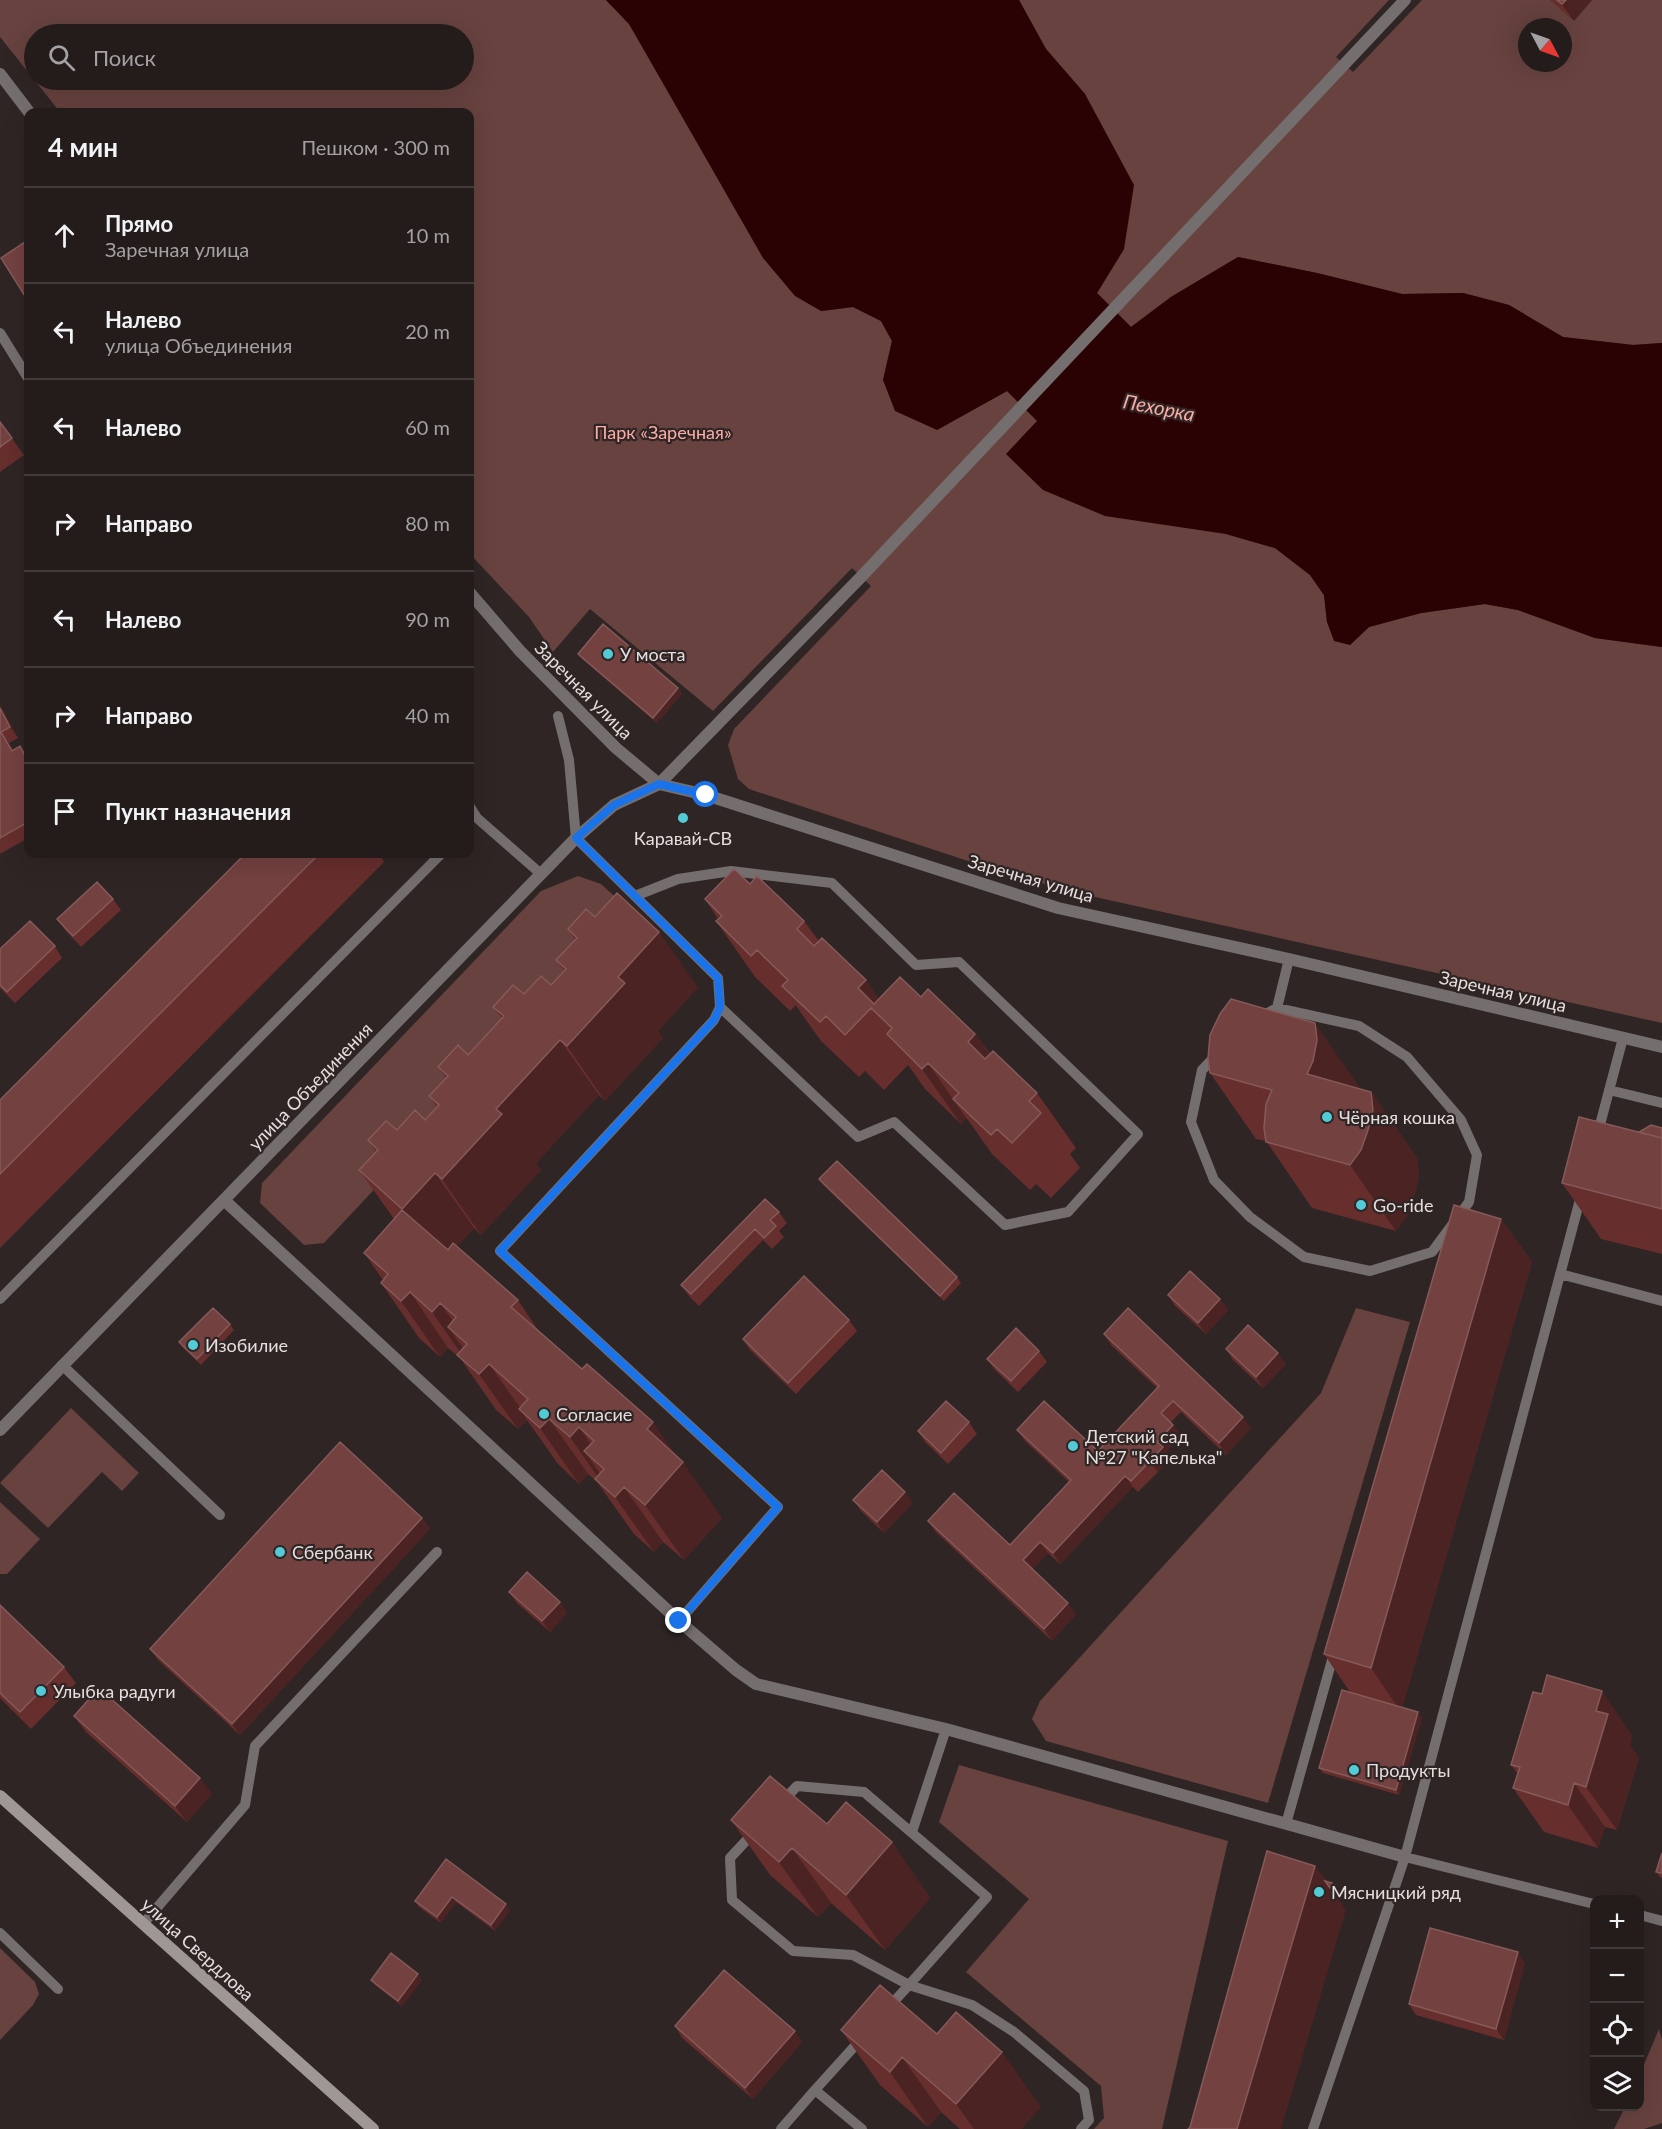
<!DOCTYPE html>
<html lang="ru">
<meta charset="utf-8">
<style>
body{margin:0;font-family:Lato,sans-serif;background:#2f2928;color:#f1f3f6}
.controls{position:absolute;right:18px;bottom:18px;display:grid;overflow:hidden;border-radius:12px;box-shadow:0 6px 24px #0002}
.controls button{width:54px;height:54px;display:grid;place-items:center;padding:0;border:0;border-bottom:2px solid #403a3a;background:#231c1b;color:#f1f3f6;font:30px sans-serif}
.compass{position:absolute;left:1518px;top:18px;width:54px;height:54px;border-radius:50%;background:#231c1b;box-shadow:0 6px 24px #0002;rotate:131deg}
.stop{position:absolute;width:18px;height:18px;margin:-14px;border:4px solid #1a73e8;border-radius:50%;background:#fff}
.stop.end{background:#1a73e8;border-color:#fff;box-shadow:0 2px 6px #0008}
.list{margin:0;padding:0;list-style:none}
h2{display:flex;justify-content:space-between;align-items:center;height:78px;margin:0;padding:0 24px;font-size:26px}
h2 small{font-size:20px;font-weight:400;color:#a3a1a3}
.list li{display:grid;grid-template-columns:39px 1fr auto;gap:18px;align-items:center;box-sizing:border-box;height:96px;padding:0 24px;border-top:2px solid #403a3a}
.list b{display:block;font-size:22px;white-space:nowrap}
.list p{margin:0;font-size:20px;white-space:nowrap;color:#a3a1a3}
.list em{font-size:20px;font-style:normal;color:#a3a1a3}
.icon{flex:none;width:33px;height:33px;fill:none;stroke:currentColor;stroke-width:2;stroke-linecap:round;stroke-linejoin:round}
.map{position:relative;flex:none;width:1662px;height:2129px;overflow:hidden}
.search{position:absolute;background:#231c1b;box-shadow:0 6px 24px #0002;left:24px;top:24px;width:450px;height:66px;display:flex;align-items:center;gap:15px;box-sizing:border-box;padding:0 21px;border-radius:33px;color:#a3a1a3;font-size:22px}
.panel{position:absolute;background:#231c1b;box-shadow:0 6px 24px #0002;left:24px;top:108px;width:450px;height:750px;border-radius:12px}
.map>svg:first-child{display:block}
</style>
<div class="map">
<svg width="1662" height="2129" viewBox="0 0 1662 2129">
<rect width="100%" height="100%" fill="#2f2524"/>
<path fill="#67423f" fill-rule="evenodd" d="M0,0H606L629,24L821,311L853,307L881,321L892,341L883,380L937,430L1007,391L1038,421L1226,534L1275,548L1310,575L1324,595L1327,622L1350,645L1369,627L1421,613L1485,604L1518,610L1595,638L1662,647V1023L1068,891L965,860L749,789L738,779L728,745L734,729L871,586L852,568L713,711L590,609L553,652L529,617L470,554V112H60L0,37ZM34,34H464V80H34Z
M1019,0H1389L1336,57L1353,72L1422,0H1662V343L1633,345L1563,337L1509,305L1463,293L1402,294L1317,273L1238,257L1171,297L1131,327L1097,293L1124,249L1085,94L1046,49ZM1527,27H1563V63H1527Z
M578,876L601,884L625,906V922L324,1243L304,1245L260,1203L262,1183L541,891Z
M1356,1308L1410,1322L1268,1803L1046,1741L1032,1719L1040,1701L1321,1393Z
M71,1408L139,1473L122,1491L102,1472L48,1528L0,1483Z
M0,1502L40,1539L7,1574H0Z
M959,1765L1228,1841L1162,2129H1094L1104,2118L1101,2086L966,1972L1029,1899L939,1822Z
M0,1948L35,1982L39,1994L33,2005L0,2040Z
M1659,2029L1662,2040V2123L1644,2129H1614L1625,2107L1640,2106V2074Z"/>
<path fill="#2b0203" d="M606,0H1019L1046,49L1085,94L1134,185L1124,249L1097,293L1131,327L1171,297L1238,257L1317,273L1402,294L1463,293L1509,305L1563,337L1633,345L1662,343V647L1595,638L1518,610L1485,604L1421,613L1369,627L1350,645L1334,641L1327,622L1324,595L1310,575L1275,548L1226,534L1105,516L1043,490L1006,454L1037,421L1007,391L937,430L895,411L883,380L892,341L881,321L853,307L821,311L795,296L763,258L629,24Z"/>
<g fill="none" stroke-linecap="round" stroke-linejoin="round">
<path stroke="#746f6e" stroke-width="10" d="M0,333L28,378
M558,716L569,760L576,838L718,978L720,1007L714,1020L500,1251L778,1507L679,1621
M470,807L477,818L541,874
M635,896L678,879L731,871L832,883L916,965L959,962L1138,1134L1068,1212L1005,1225L894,1122L858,1137L720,1007
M1277,1008L1359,1026L1407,1057L1461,1120L1477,1155L1469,1202L1432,1252L1370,1271L1304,1257L1250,1217L1214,1180L1191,1122L1202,1070L1244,1026Z
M1277,1008L1289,959
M1609,1090L1662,1103
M1597,1136L1623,1038
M1560,1274L1662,1301
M0,1299L441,854
M62,1365L220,1515
M797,1786L864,1792L987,1897L909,1985L853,1955L793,1951L732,1900L730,1858Z
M1286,1824L1334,1653
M912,1832L946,1729
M1405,1857L1594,1904
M1640,1915L1662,1921
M143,1924L245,1805L255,1746L437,1552
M0,1933L58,1989
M888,2008L909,1985L972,2005L1014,2032L1084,2091L1089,2120L1081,2129
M862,2038L815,2090L862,2129
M781,2129L815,2090
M1313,2129L1405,1857L1582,1192"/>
<path stroke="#746f6e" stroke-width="12" d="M0,74L29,112
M470,593L520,651L616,748L659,784L706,795L1058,908L1289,959L1662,1047
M224,1200L679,1621L736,1670L756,1684L946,1729L1405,1857
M0,1430L576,838L614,805L659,784L861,577L1405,0"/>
<path stroke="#9f9796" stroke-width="12" d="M0,1796L373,2129"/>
</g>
<path fill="#662e2d" d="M1550,0H1592L1574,21Z
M0,422L24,455L0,472Z
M578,654L678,688L682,694L657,723L582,659Z
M0,705L18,738L9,743L13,751L28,758V838L0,854Z
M245,854H379L384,862L0,1248V1100Z
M750,884L804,921L819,941L879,999L921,997L975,1034L990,1054L1037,1093L1076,1148L1070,1154L1080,1168L1051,1198L1036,1184L1030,1190L992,1154L968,1120L966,1118L961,1124L925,1089L908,1065L884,1090L865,1071L859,1077L821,1041L796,1006V1005L790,1011L755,977L716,921L718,919L705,899Z
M113,899L121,910L81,947L65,930L57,919Z
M595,917L698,987L658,1031L663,1038L605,1101L599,1095L536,1163L541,1170L481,1235L474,1228L457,1246L518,1300L540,1333L677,1456L722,1518L684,1560L663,1542L654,1552L634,1534L597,1482L588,1474L579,1484L558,1464L527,1420L518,1429L496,1410L460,1358L448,1348L440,1357L419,1338L381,1283L383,1280L364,1253L394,1219L359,1170L376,1152L368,1140L425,1120L437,1107L429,1096L446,1078L438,1067L468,1055L502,1018L493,1007L551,985L564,971L556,960L575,940L568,929Z
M55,946L62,958L15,1003L0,988V949Z
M1210,1073L1361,1089L1371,1092L1417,1158L1419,1176L1414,1196L1407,1216L1396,1231L1312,1208L1266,1141L1256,1139Z
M1662,1128V1254L1601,1239L1562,1183L1639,1132Z
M819,1179L957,1277L961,1283L944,1301L823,1185Z
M779,1212L787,1223L779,1231L784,1237L772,1249L763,1240L699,1306L689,1296L681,1285Z
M1501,1219L1532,1262L1402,1708L1422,1718L1399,1795L1323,1773L1319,1768L1350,1692L1324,1654Z
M1168,1295L1220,1299L1228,1310L1206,1334L1175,1306Z
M849,1320L857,1331L796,1394L750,1350L743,1339Z
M230,1324L234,1330L201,1365L183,1348L179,1342Z
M1104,1334L1251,1428L1226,1455L1181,1412L1171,1422L1181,1436L1166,1452L1171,1458L1158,1472L1138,1492L1133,1487L1060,1564L1048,1553L1033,1569L1076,1614L1052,1641L936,1532L928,1521L1010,1545L1069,1482L1025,1441L1017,1430L1098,1451L1157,1388L1111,1345Z
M1226,1349L1286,1364L1263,1388L1233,1360Z
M1039,1351L1047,1362L1018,1392L995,1370L987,1359Z
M969,1422L977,1434L948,1464L925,1442L918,1431Z
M853,1500L913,1503L884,1533L861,1511Z
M422,1518L430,1529L240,1735L158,1660L150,1649Z
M509,1592L567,1613L550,1632L517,1603Z
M0,1605L64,1667L76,1683L31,1729L0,1698Z
M74,1716L212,1794L187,1822L86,1732Z
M1632,1735L1630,1745L1639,1758L1617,1830L1605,1827L1598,1848L1544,1832L1513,1788L1518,1774L1511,1765Z
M731,1820L827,1824L892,1842L930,1898L885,1950L831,1903L818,1917L770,1875Z
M1662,1853V1878L1660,1877L1656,1872Z
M446,1859L510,1910L495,1931L456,1902L441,1923L419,1907L415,1901Z
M1525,1963L1504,2040L1416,2015L1409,2004Z
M371,1980H422L402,2006L375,1985Z
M675,2026L802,2042L753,2099L682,2038Z
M841,2030L937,2034L1041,2107L1021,2129H960L941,2112L928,2127L880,2085Z"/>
<path fill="#4a2322" d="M1566,0H1592L1574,21L1562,4Z
M678,688L682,694L657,723L653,718Z
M0,705L18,738L10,727L0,708Z
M1,732L9,743L20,762L12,751Z
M659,932L698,987L658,1031L663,1038L605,1101L567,1046L618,977Z
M866,980L905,1035L892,1028L858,988Z
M1315,1023L1361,1089L1363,1106L1307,1074Z
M975,1034L1014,1089L968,1042Z
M560,1040L599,1095L536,1163L541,1170L481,1235L442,1179L496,1109Z
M928,1063L966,1118L961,1124L922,1069Z
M1371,1092L1417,1158L1419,1176L1414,1196L1407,1216L1396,1231L1350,1165Z
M435,1173L474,1228L440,1265L402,1209Z
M1501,1219L1532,1262L1401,1712L1371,1668Z
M410,1292L448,1348L440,1357L401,1301Z
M1220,1299L1228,1310L1206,1334L1198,1323Z
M440,1303L479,1358L467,1344L448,1327L474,1364L469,1365L432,1312Z
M1278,1353L1286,1364L1263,1388L1256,1377Z
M489,1364L523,1412L519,1409L527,1420L518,1429L479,1374Z
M1243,1417L1251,1428L1226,1455L1219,1443Z
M549,1419L588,1474L579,1484L540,1428Z
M653,1422L682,1464L683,1462L722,1518L684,1560L645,1505L647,1429Z
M1173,1425L1181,1436L1166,1452L1171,1458L1158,1472L1150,1461L1157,1442Z
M579,1427L617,1482L584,1451L611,1489H606L570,1437Z
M1125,1476L1133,1487L1060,1564L1053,1553Z
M624,1487L663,1542L654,1552L615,1497Z
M905,1492L913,1503L884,1533L877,1522Z
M422,1518L430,1529L240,1735L232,1724Z
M1040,1542L1048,1553L1031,1571L1023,1560Z
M560,1602L567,1613L550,1632L542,1621Z
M1068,1603L1076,1614L1052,1641L1044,1629Z
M1602,1691L1632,1735L1630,1745L1639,1758L1617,1830L1586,1787L1596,1711Z
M1418,1712L1422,1718L1399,1795L1396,1790Z
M200,1778L212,1794L187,1822L175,1806Z
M1574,1783L1605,1827L1598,1848L1568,1805Z
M892,1842L930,1898L885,1950L846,1895Z
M792,1848L831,1903L818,1917L779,1862Z
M1315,1866L1326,1880V1882L1332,1883L1336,1888L1334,1893L1346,1910L1281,2129H1237Z
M452,1897L456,1902L441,1923L437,1917Z
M506,1904L510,1910L495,1931L491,1925Z
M1518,1952L1525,1963L1504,2040L1496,2029Z
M418,1974L422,1980L402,2006L398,2001Z
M795,2031L802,2042L753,2099L745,2088Z
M1002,2052L1041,2107L1021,2129H974L956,2104Z
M902,2057L941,2112L928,2127L890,2072Z"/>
<path fill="#734140" stroke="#855a59" stroke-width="1.5" d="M1557,0H1566L1562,4Z
M28,240V301L1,258Z
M0,422L12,438L0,447Z
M603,624L678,688L653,718L578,654Z
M0,708L10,727L1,732L12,751L20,746L28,761V822L0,838Z
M245,854H319L0,1174V1100Z
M734,869L750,884L757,876L804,921L797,929L814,946L822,938L866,980L858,988L874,1004L900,977L921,997L928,989L975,1034L968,1042L985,1059L993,1051L1037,1093L1029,1101L1041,1113L1012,1143L997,1129L991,1135L953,1099L959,1093L928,1063L922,1069L887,1034L892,1028L871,1008L845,1035L826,1016L820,1022L782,986L788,980L757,950L751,956L716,921L722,916L705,899Z
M97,882L113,899L73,936L57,919Z
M617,893L659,932L618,977L625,983L567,1046L560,1040L496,1109L502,1114L442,1179L435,1173L402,1209L359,1170L378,1150L368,1140L386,1121L397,1130L415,1110L425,1120L439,1105L429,1096L448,1076L438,1067L458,1045L468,1055L504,1016L493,1007L513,985L524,994L541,976L551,985L566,969L556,960L577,938L568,929L586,909L595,917Z
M30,921L55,946L7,992L0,985V949Z
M1231,999L1315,1023L1317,1040L1313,1061L1307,1074L1371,1092L1373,1110L1368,1130L1361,1150L1350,1165L1266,1142L1264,1128L1266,1104L1272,1090L1210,1073L1208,1059L1210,1035L1220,1014Z
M1579,1117L1662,1138V1209L1562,1183Z
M1651,1125L1662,1128V1138L1639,1132Z
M837,1161L957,1277L940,1296L819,1179Z
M765,1199L779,1212L770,1220L776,1226L764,1238L755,1229L691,1294L681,1285Z
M1454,1205L1501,1219L1371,1668L1324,1654Z
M402,1210L448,1250L453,1243L518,1300L511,1307L582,1369L587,1364L653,1422L647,1429L683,1462L645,1505L624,1487L615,1497L595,1479L604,1469L584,1451L594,1441L579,1427L570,1437L549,1419L540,1428L519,1409L528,1399L489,1364L479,1374L457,1355L467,1344L448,1327L456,1317L440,1303L432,1312L410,1292L401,1301L381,1283L388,1274L364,1253Z
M1190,1271L1220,1299L1198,1323L1168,1295Z
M804,1276L849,1320L788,1383L743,1339Z
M213,1308L230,1324L197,1359L179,1342Z
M1128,1308L1243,1417L1219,1443L1173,1401L1161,1413L1173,1425L1157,1442L1163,1447L1150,1461L1131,1481L1125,1476L1053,1553L1040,1542L1023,1560L1068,1603L1044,1629L928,1521L954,1493L1010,1545L1071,1480L1017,1430L1044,1401L1098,1451L1159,1386L1104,1334Z
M1248,1325L1278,1353L1256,1377L1226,1349Z
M1016,1328L1039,1351L1011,1381L987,1359Z
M946,1401L969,1422L941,1453L918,1431Z
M340,1442L422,1518L232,1724L150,1649Z
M882,1470L905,1492L877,1522L853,1500Z
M527,1572L560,1602L542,1621L509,1592Z
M0,1605L64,1667L20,1712L0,1693Z
M1547,1675L1602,1691L1596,1711L1608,1714L1586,1787L1574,1783L1568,1805L1513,1788L1520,1767L1511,1765L1533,1692L1542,1694Z
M99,1688L200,1778L175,1806L74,1716Z
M1342,1690L1418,1712L1396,1790L1319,1768Z
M770,1776L827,1824L846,1802L892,1842L846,1895L792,1848L779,1862L731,1820Z
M1267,1851L1315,1866L1237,2129H1188L1190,2127Z
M1662,1853V1873L1656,1872Z
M446,1859L506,1904L491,1925L452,1897L437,1917L415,1901Z
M1325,1881L1332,1883L1330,1888Z
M1430,1928L1518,1952L1496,2029L1409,2004Z
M391,1953L418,1974L398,2001L371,1980Z
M724,1970L795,2031L745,2088L675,2026Z
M880,1985L937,2034L956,2012L1002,2052L956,2104L902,2057L890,2072L841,2030Z"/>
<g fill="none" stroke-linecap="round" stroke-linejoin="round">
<path stroke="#1a73e8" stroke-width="8" d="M679,1621L778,1507L500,1251L714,1020L720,1007L718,978L576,838L614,805L659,784L706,795"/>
</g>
<g fill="#52cbd7" stroke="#2f2524" stroke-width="2">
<circle cx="608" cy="654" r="6"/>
<circle cx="683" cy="818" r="6"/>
<circle cx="1327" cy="1117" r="6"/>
<circle cx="1361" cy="1205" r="6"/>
<circle cx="193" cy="1345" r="6"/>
<circle cx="544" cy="1414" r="6"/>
<circle cx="1073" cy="1446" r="6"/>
<circle cx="280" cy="1552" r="6"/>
<circle cx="41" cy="1691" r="6"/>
<circle cx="1354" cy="1770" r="6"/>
<circle cx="1319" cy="1892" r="6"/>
</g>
<g text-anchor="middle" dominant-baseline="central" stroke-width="4.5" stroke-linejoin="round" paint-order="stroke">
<g font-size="18" fill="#fbada6" stroke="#2f2524">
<text x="663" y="432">Парк «Заречная»</text>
</g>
<g font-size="18" fill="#e5dede" stroke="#2f2524" text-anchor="start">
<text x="620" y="654">У моста</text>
<text x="683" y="838" text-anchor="middle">Каравай-СВ</text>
<text x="1339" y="1117">Чёрная кошка</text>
<text x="1373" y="1205">Go-ride</text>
<text x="205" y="1345">Изобилие</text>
<text x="556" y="1414">Согласие</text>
<text x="1085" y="1436">Детский сад<tspan x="1085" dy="21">№27 "Капелька"</tspan></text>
<text x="292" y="1552">Сбербанк</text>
<text x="53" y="1691">Улыбка радуги</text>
<text x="1366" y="1770">Продукты</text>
<text x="1331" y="1892">Мясницкий ряд</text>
</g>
<g font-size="18" fill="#e5dede" stroke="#2f2524">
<text transform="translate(584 690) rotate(45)">Заречная улица</text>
<text transform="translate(1031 878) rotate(16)">Заречная улица</text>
<text transform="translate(1503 991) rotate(13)">Заречная улица</text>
<text transform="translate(310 1086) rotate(-46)">улица Объединения</text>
<text transform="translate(198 1949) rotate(42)">улица Свердлова</text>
</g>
<g font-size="20" font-style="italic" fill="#f9aba4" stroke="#2f2524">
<text transform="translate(1159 407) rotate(11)">Пехорка</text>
</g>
</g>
</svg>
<div class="controls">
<button>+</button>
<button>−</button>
<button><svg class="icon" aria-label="locate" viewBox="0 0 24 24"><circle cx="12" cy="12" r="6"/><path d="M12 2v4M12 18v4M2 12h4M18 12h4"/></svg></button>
<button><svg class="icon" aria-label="layers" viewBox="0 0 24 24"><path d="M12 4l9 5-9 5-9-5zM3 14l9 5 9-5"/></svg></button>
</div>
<svg class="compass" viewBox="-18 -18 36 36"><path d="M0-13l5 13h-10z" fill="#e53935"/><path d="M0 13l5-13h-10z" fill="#a3a1a3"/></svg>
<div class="stop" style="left:706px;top:795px"></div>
<div class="stop end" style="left:679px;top:1621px"></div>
<div class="search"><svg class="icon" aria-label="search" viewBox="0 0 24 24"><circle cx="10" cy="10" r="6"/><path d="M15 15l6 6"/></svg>Поиск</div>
<section class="panel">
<h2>4 мин<small>Пешком · 300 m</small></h2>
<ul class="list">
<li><svg class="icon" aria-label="ahead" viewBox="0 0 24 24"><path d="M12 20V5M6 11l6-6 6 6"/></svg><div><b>Прямо</b><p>Заречная улица</p></div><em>10 m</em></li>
<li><svg class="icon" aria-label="left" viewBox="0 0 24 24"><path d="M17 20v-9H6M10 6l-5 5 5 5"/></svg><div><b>Налево</b><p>улица Объединения</p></div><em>20 m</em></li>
<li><svg class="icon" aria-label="left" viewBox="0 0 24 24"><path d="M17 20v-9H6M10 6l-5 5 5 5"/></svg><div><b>Налево</b></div><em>60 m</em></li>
<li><svg class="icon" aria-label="right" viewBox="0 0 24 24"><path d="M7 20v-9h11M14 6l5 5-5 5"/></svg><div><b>Направо</b></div><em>80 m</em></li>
<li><svg class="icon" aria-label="left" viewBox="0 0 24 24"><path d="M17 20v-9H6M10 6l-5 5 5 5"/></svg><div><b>Налево</b></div><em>90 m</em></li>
<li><svg class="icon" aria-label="right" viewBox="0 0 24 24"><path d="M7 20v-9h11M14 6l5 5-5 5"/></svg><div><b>Направо</b></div><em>40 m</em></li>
<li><svg class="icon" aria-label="arrive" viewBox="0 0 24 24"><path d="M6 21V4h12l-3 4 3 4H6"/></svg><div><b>Пункт назначения</b></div></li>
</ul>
</section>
</div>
